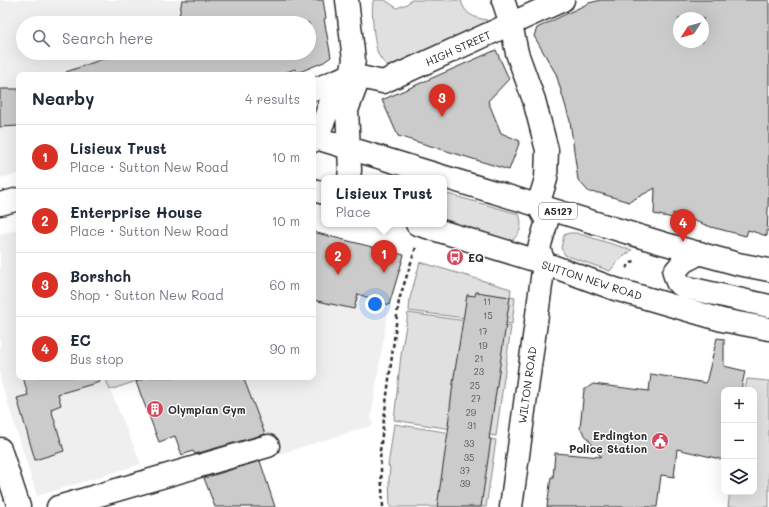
<!DOCTYPE html>
<meta charset="utf-8">
<style>
body{margin:0;font-family:Mali,sans-serif;background:#f2f2f3;color:#1f2937}
.controls{position:absolute;right:12px;bottom:12px;display:grid;overflow:hidden;border-radius:8px;box-shadow:0 4px 16px #0002}
.controls button{width:36px;height:36px;display:grid;place-items:center;padding:0;border:0;border-bottom:1px solid #e0e1e3;background:#fff;color:#1f2937;font:20px sans-serif}
.compass{position:absolute;left:673px;top:12px;width:36px;height:36px;border-radius:50%;background:#fff;box-shadow:0 4px 16px #0002;rotate:234deg}
.you{position:absolute;left:375px;top:304px;width:14px;height:14px;margin:-10px;border:3px solid #fff;border-radius:50%;background:#1a73e8;box-shadow:0 0 0 6px #1a73e833}
.badge{display:grid;place-items:center;width:26px;height:26px;border-radius:50%;background:#d93025;color:#fff;font-size:13px;font-weight:700}
.pin{position:absolute;translate:-50% -33px;filter:drop-shadow(0 1px 2px #0008)}
.pin::after{content:'';position:absolute;top:21px;width:14px;height:12px;background:inherit;clip-path:polygon(0 0,100% 0,50% 100%)}
.popup{position:absolute;left:321px;top:175px;width:126px;height:52px;box-sizing:border-box;display:grid;place-content:center;border-radius:8px;background:#fff;filter:drop-shadow(0 1px 3px #0005);font-size:13px;white-space:nowrap;color:#747a83}
.popup b{font-size:15px;color:#1f2937}
.popup::after{content:'';position:absolute;left:50%;top:100%;margin-left:-8px;border:8px solid transparent;border-top-color:#fff}
.list{margin:0;padding:0;list-style:none}
h2{display:flex;justify-content:space-between;align-items:center;height:52px;margin:0;padding:0 16px;font-size:17px}
h2 small{font-size:13px;font-weight:400;color:#747a83}
.list li{display:grid;grid-template-columns:26px 1fr auto;gap:12px;align-items:center;box-sizing:border-box;height:64px;padding:0 16px;border-top:1px solid #e0e1e3}
.list b{display:block;font-size:15px;white-space:nowrap}
.list p{margin:0;font-size:13px;white-space:nowrap;color:#747a83}
.list em{font-size:13px;font-style:normal;color:#747a83}
.icon{flex:none;width:22px;height:22px;fill:none;stroke:currentColor;stroke-width:2;stroke-linecap:round;stroke-linejoin:round}
.map{position:relative;flex:none;width:769px;height:507px;overflow:hidden}
.search{position:absolute;background:#fff;box-shadow:0 4px 16px #0002;left:16px;top:16px;width:300px;height:44px;display:flex;align-items:center;gap:10px;box-sizing:border-box;padding:0 14px;border-radius:22px;color:#747a83;font-size:15px}
.panel{position:absolute;background:#fff;box-shadow:0 4px 16px #0002;left:16px;top:72px;width:300px;height:308px;border-radius:8px}
.map>svg:first-child{display:block}
</style>
<div class="map">
<svg width="769" height="507" viewBox="0 0 769 507">
<rect width="100%" height="100%" fill="#fff"/>
<filter id="ink" filterUnits="userSpaceOnUse"><feTurbulence type="fractalNoise" baseFrequency=".025" numOctaves="2"/><feDisplacementMap in="SourceGraphic" scale="8" xChannelSelector="R" yChannelSelector="G"/><feConvolveMatrix kernelMatrix="1 2 1 2 8 2 1 2 1" color-interpolation-filters="sRGB"/></filter>
<g filter="url(#ink)">
<path fill="#efefef" fill-rule="evenodd" d="M0,0H318L323,1L331,57L279,75H19V174L0,178ZM23,23H309V53H23Z
M19,229V377H105L141,464L37,496L0,378V234Z
M313,232L404,255L389,305L371,417L373,425L273,456L243,377H313Z"/>
<path fill="#e0e0e0" stroke="#868686" d="M374,0H385L397,8L407,4L411,0H461C464,14 474,18 487,20L482,29L390,68C385,64 381,60 378,54C374,42 371,13 373,1Z
M444,193L519,214C523,225 521,234 511,241L444,219Z
M569,233H576L632,250L618,261L610,271L565,255L561,248L564,235Z
M420,262L511,289L510,297L515,298L512,324L409,311L410,298Z
M408,313L511,327L496,436L394,420L401,355Z
M105,377H148L110,390Z
M747,379L769,381V507H728L730,492H754V390H745Z
M394,424L496,440L486,507H390L389,479L390,467L388,466Z"/>
<path fill="#cbcbcb" stroke="#2b2b2b" fill-rule="evenodd" d="M182,0H323L326,18L324,19L331,57L324,62L297,73L295,69L279,75H66V72L120,53H309V23H178Z
M601,0H769V182L767,236L748,230L746,236L711,227L673,213V218L654,214L655,188L629,202L599,193L589,192L578,180L570,121L556,74L534,36L537,28L589,3ZM679,18H703V42H679Z
M496,50L509,79L488,101L501,133L520,141L509,170L398,136L382,100Z
M0,89H19V126L0,127Z
M313,232L404,255L389,305L358,294L354,309L313,300Z
M476,292L510,297L489,439H491L481,507H437L449,425H448L453,383L467,295L475,296Z
M717,338L724,339V366L745,371L741,390H724V460L677,449L674,477L661,475L657,507H547L551,477L553,478L555,453L601,457L580,428L584,390L593,384L649,391L651,374L706,383Z
M23,377H99L100,382L58,394L61,405L51,409L64,451L35,460L17,398L28,395Z
M148,377H243L265,434L195,454L193,451L182,455L175,436L159,442L136,382Z
M260,461L275,507H215L204,478Z"/>
<g fill="none" stroke-linecap="round" stroke-linejoin="round">
<g stroke="#2b2b2b" stroke-width="25">
<path id="minor" d="M347,0L354,60L351,75L356,86L347,110L350,170L349,178
M503,0L511,24L517,53L534,100L547,150L546,179L538,205L547,221L539,248L544,263L511,507
M313,90L338,80
M313,141C322,132 333,94 338,80L351,75L383,82L563,0
M700,253L683,262L674,273L677,282L684,287L769,306
M58,507L268,446"/>
</g>
<g stroke="#2b2b2b" stroke-width="25">
<path id="major" d="M313,138H316L662,243L738,264L769,270
M313,190L324,193
M0,204L19,199
M417,224L544,263L615,289L722,320L769,329
M0,449L19,507"/>
</g>
<path stroke="#2b2b2b" stroke-width="2.5" stroke-dasharray="4 3" stroke-linecap="butt" d="M626,268L636,259
M383,507L380,451L399,300L416,247"/>
<use href="#minor" stroke="#fff" stroke-width="22"/>
<use href="#major" stroke="#fff" stroke-width="22"/>
</g>
</g>
<defs>
<g id="bus-disc" transform="scale(0.9)"><circle r="9.5" fill="#d1495b" stroke="#fff"/><path d="M-5-6H5V4H4V6H2V4H-2V6H-4V4H-5ZM-3.5-4V0h7V-4ZM-3.5 1.2v1.5H-2V1.2ZM2 1.2v1.5H3.5V1.2Z" fill="#fff"/></g>
<g id="building-disc" transform="scale(0.9)"><circle r="9.5" fill="#d1495b" stroke="#fff"/><path d="M-4-6H4V6H1V3H-1V6H-4ZM-2.5-4.3h1.7v1.8h-1.7ZM.8-4.3h1.7v1.8H.8ZM-2.5-1h1.7V.8h-1.7ZM.8-1h1.7V.8H.8Z" fill="#fff"/></g>
<g id="civic-disc" transform="scale(0.9)"><circle r="9.5" fill="#d1495b" stroke="#fff"/><path d="M-.6-6.5H3V-4.5H.6V-3L4-1V1h2V6H-6V1h2V-1L-.6-3ZM-1.2 2.5V6h2.4V2.5Z" fill="#fff"/></g>
</defs>
<g fill-rule="evenodd">
<use href="#bus-disc" x="455" y="257"/>
<use href="#building-disc" x="155" y="409"/>
<use href="#civic-disc" x="660" y="441"/>
</g>
<g text-anchor="middle" dominant-baseline="central" stroke-width="3" stroke-linejoin="round" paint-order="stroke">
<g font-size="9" fill="#535353">
<text x="487" y="301">11</text>
<text x="488" y="315">15</text>
<text x="483" y="331">17</text>
<text x="483" y="345">19</text>
<text x="479" y="358">21</text>
<text x="479" y="371">23</text>
<text x="475" y="385">25</text>
<text x="476" y="398">27</text>
<text x="471" y="412">29</text>
<text x="472" y="425">31</text>
<text x="469" y="443">33</text>
<text x="469" y="457">35</text>
<text x="465" y="470">37</text>
<text x="465" y="483">39</text>
</g>
<rect fill="#fff" stroke="#6b6b6b" stroke-width="1" x="539" y="203" width="38" height="16" rx="3"/>
<g font-size="10" font-weight="bold" fill="#2b2b2b">
<text x="558" y="211">A5127</text>
</g>
<g font-size="11" fill="#2b2b2b" stroke="#fff">
<text transform="translate(458 48) rotate(-24)">HIGH STREET</text>
<text transform="translate(592 280) rotate(18)">SUTTON NEW ROAD</text>
<text transform="translate(527 385) rotate(-82)">WILTON ROAD</text>
</g>
<g font-size="11" font-weight="bold" fill="#2b2b2b" stroke="#fff" text-anchor="start">
<text x="468" y="257">EQ</text>
<text x="168" y="409">Olympian Gym</text>
<text x="647" y="435" text-anchor="end">Erdington<tspan x="647" dy="13">Police Station</tspan></text>
</g>
</g>
</svg>
<div class="controls">
<button>+</button>
<button>−</button>
<button><svg class="icon" aria-label="layers" viewBox="0 0 24 24"><path d="M12 4l9 5-9 5-9-5zM3 14l9 5 9-5"/></svg></button>
</div>
<svg class="compass" viewBox="-18 -18 36 36"><path d="M0-13l5 13h-10z" fill="#e53935"/><path d="M0 13l5-13h-10z" fill="#747a83"/></svg>
<div class="you"></div>
<div class="pin badge" style="left:384px;top:273px">1</div>
<div class="popup"><b>Lisieux Trust</b>Place</div>
<div class="pin badge" style="left:338px;top:275px">2</div>
<div class="pin badge" style="left:442px;top:117px">3</div>
<div class="pin badge" style="left:683px;top:242px">4</div>
<div class="search"><svg class="icon" aria-label="search" viewBox="0 0 24 24"><circle cx="10" cy="10" r="6"/><path d="M15 15l6 6"/></svg>Search here</div>
<section class="panel">
<h2>Nearby<small>4 results</small></h2>
<ul class="list">
<li><span class="badge">1</span><div><b>Lisieux Trust</b><p>Place · Sutton New Road</p></div><em>10 m</em></li>
<li><span class="badge">2</span><div><b>Enterprise House</b><p>Place · Sutton New Road</p></div><em>10 m</em></li>
<li><span class="badge">3</span><div><b>Borshch</b><p>Shop · Sutton New Road</p></div><em>60 m</em></li>
<li><span class="badge">4</span><div><b>EC</b><p>Bus stop</p></div><em>90 m</em></li>
</ul>
</section>
</div>
